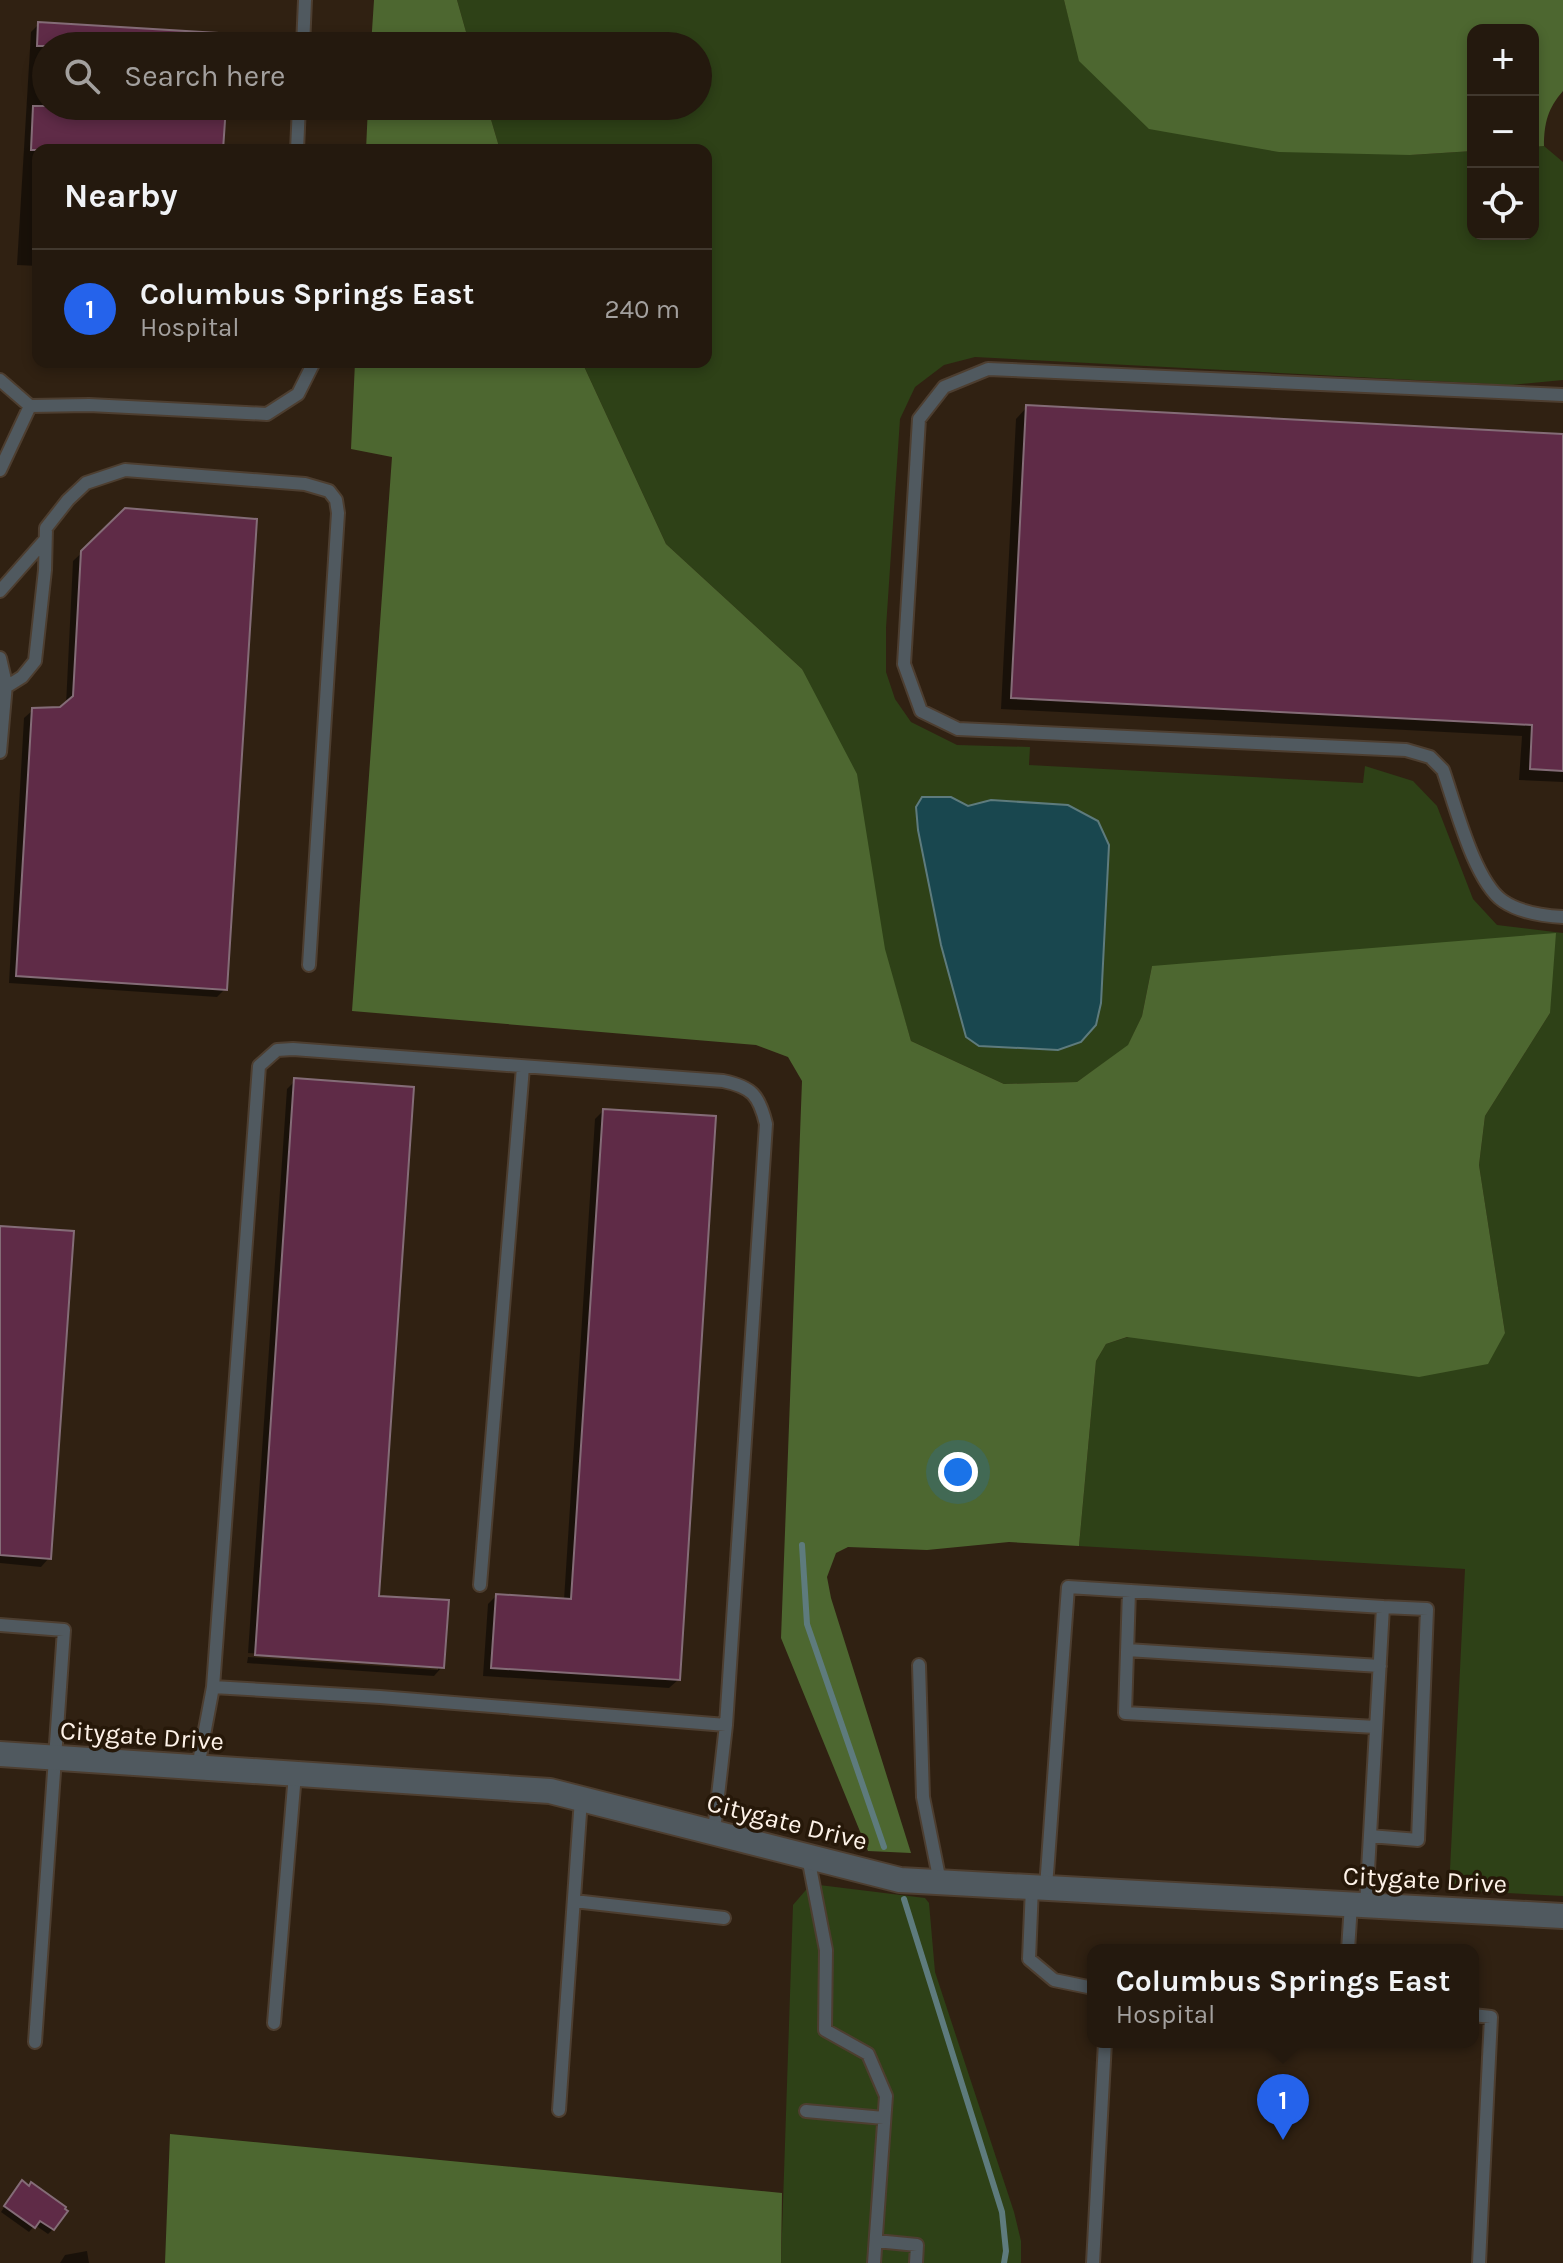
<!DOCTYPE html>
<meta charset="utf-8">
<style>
body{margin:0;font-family:Karla,sans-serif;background:#30261c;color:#f1f3f6}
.controls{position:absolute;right:24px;top:24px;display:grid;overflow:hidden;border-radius:16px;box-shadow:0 4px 12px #0003}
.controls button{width:72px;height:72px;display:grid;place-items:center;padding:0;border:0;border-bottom:2px solid #41382e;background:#24190e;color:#f1f3f6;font:40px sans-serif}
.you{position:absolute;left:958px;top:1472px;width:28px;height:28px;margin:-20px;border:6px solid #fff;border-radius:50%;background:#1a73e8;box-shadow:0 0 0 12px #1a73e833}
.badge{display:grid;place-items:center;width:52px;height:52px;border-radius:50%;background:#2563eb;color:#fff;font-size:26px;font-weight:700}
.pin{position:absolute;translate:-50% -66px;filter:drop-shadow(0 2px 4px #0008)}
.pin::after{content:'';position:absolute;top:42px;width:28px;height:24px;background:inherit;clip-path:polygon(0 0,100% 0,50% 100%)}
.popup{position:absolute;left:1087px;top:1944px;width:392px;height:104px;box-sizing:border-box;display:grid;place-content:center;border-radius:16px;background:#24190e;filter:drop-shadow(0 2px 6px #0005);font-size:26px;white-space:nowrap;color:#a3a09e}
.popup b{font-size:30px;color:#f1f3f6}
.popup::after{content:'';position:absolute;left:50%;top:100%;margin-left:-16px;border:16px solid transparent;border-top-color:#24190e}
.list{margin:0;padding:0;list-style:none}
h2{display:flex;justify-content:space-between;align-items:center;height:104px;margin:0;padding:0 32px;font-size:34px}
h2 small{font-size:26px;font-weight:400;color:#a3a09e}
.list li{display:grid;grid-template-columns:52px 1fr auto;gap:24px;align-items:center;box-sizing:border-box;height:120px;padding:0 32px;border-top:2px solid #41382e}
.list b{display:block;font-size:30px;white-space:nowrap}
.list p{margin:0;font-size:26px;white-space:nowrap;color:#a3a09e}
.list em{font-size:26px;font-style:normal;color:#a3a09e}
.icon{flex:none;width:44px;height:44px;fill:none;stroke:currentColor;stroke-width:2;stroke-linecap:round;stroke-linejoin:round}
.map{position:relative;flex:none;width:1563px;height:2263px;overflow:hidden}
.search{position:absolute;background:#24190e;box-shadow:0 4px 12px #0003;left:32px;top:32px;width:680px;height:88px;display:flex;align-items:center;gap:20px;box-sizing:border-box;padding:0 28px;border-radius:44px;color:#a3a09e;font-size:30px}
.panel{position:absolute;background:#24190e;box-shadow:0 4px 12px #0003;left:32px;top:144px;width:680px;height:224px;border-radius:16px}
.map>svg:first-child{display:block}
</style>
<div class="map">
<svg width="1563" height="2263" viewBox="0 0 1563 2263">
<rect width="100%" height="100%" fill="#302112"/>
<path fill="#2e4117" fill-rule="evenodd" d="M457,0H1064L1080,61L1410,155L1473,151V234H1533V147L1544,146L1563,162V380L1511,385L975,357L944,365L915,387L900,419L886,628V672L895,699L911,722L957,745L1030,747L1029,765L1363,783L1365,766L1413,781L1437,806L1473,899L1497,925L1563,933V1896L1449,1890L1465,1569L1079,1546L1096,1361L1106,1344L1128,1337L1505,1333L1479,1165L1485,1116L1550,1013L1152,966L1142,1016L1128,1046L1077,1082L1004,1084L911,1041L802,669L666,544L582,362H706V150H500L487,106H698V46H470ZM923,797H951L968,806L991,800L1068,805L1098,821L1081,1042L1058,1050L979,1046Z
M811,1884L925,1898L929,1903L935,1972L1014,2212L1021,2241V2263H781L793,1905Z"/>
<path fill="#4d6730" d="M374,0H457L470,46H371Z
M1064,0H1563V91C1548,108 1544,123 1544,146L1533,147V30H1473V151L1410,155L1279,152L1149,129L1079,61Z
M368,106H487L500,150H366Z
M355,362H582L666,544L802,669L857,774L885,949L911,1041L1004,1084L1077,1082L1128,1045L1142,1016L1152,966L1556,933L1550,1013L1485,1116L1479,1165L1505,1333L1488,1364L1419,1377L1127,1337L1106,1344L1096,1361L1079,1546L1009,1542L927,1550L848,1547L836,1553L827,1577L831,1598L911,1853L868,1851L781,1638L802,1081L788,1057L756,1045L352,1011L392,457L351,449Z
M170,2134L782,2193L781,2263H165Z"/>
<path fill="#19474f" stroke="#5e7b7d" stroke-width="2" d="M922,797H951L968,806L991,800L1068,805L1098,821L1109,845L1101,1003L1096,1025L1081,1042L1058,1050L979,1046L966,1037L941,945L918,830L916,807Z"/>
<path fill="#0007" d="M39,24L229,36L228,46H46V106H224L221,150H38V266L17,265L31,32Z
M1027,407L1563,436V782L1519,780L1522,736L1001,709L1016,419Z
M126,511L225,989L217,997L9,983L24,718L33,710L61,709L66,705L73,561Z
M295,1081L377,1597L442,1667L434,1676L247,1663L248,1657L438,1670V1666L248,1653L287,1089Z
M603,1111L678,1680L669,1688L483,1676L488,1604L496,1596L564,1600L595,1119Z
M0,1228L49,1558L41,1567L0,1563Z
M17,2188L53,2229L48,2234L35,2225L29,2232L1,2212Z
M87,2251L89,2263H60L65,2255Z"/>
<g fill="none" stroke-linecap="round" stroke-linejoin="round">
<path stroke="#5e7b7d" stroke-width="6" d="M802,1545L807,1624L884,1847
M904,1899L1002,2212L1006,2251L1004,2263"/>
</g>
<path fill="#5f2b47" stroke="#846c77" stroke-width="2" d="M38,22L218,33V46H37Z
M33,106H226L223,150H31Z
M1026,405L1563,434V771L1530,769L1532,725L1011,698Z
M125,508L257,519L227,990L16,976L32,708L60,707L73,696L81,551Z
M294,1078L414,1087L379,1596L449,1600L444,1668L255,1655Z
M603,1109L716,1116L680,1680L491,1668L496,1594L571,1599Z
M0,1226L74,1231L51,1559L0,1555Z
M22,2180L29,2186L31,2182L66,2207L65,2209L68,2211L54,2230L40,2221L35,2228L4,2206Z"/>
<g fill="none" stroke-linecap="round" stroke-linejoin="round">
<g stroke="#4d3e30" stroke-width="16">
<path id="service" d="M303,46L305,0
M297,150L299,106
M0,380L30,406
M1563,395L988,369L944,387L919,419L904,664L921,711L958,729L1406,750L1430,757L1443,770C1455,804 1474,881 1503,901C1519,912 1544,916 1563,917
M0,470L30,406L89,405L267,414L298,394L314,362
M0,591L45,540
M0,658L6,684L0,752
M6,687L22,677L35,661L45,570L46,528L68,500L86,483L125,470L305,484L329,491L336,500L338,513L309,965
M480,1585L523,1067
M1129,1591L1125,1713L1376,1727
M0,1625L64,1630L35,2042
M1127,1650L1380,1666
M919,1665L923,1797L940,1882
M213,1687L380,1697L726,1725
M198,1767L213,1687L259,1066L277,1050L293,1049L723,1081C752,1087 759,1095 766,1124L726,1725L714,1831
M1370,1836L1418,1840L1427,1609L1383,1607
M808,1857L826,1950L825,2030L868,2054L886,2096L874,2263
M1032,1887L1029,1959L1054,1980L1093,1988
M1046,1887L1068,1587L1383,1607L1366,1905
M574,1901L724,1918
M1348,1950L1351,1904
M1473,2015L1491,2017L1479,2263
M274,2023L295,1774
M559,2110L581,1799
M806,2111L884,2118
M876,2241L917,2245L916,2263
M1093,2263L1105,2042"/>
</g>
<g stroke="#4d3e30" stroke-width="28">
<path id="minor" d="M0,1754L550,1791L900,1880L1563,1916"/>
</g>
<use href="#service" stroke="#50595f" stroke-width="12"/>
<use href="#minor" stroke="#50595f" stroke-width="24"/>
</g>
<g text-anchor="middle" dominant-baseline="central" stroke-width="7" stroke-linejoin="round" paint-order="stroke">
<g font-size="26" fill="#fef3e9" stroke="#261809">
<text transform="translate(142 1736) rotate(4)">Citygate Drive</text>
<text transform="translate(787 1822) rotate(14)">Citygate Drive</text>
<text transform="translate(1425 1880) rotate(3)">Citygate Drive</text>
</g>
</g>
</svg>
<div class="controls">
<button>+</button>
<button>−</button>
<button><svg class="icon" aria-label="locate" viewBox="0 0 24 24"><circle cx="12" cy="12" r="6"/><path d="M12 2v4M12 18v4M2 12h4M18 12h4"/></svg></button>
</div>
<div class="you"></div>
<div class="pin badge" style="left:1283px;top:2140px">1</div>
<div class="popup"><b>Columbus Springs East</b>Hospital</div>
<div class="search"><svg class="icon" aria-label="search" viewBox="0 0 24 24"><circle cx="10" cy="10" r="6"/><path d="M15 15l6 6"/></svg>Search here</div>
<section class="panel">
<h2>Nearby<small></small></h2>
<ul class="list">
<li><span class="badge">1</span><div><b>Columbus Springs East</b><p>Hospital</p></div><em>240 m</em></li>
</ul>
</section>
</div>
